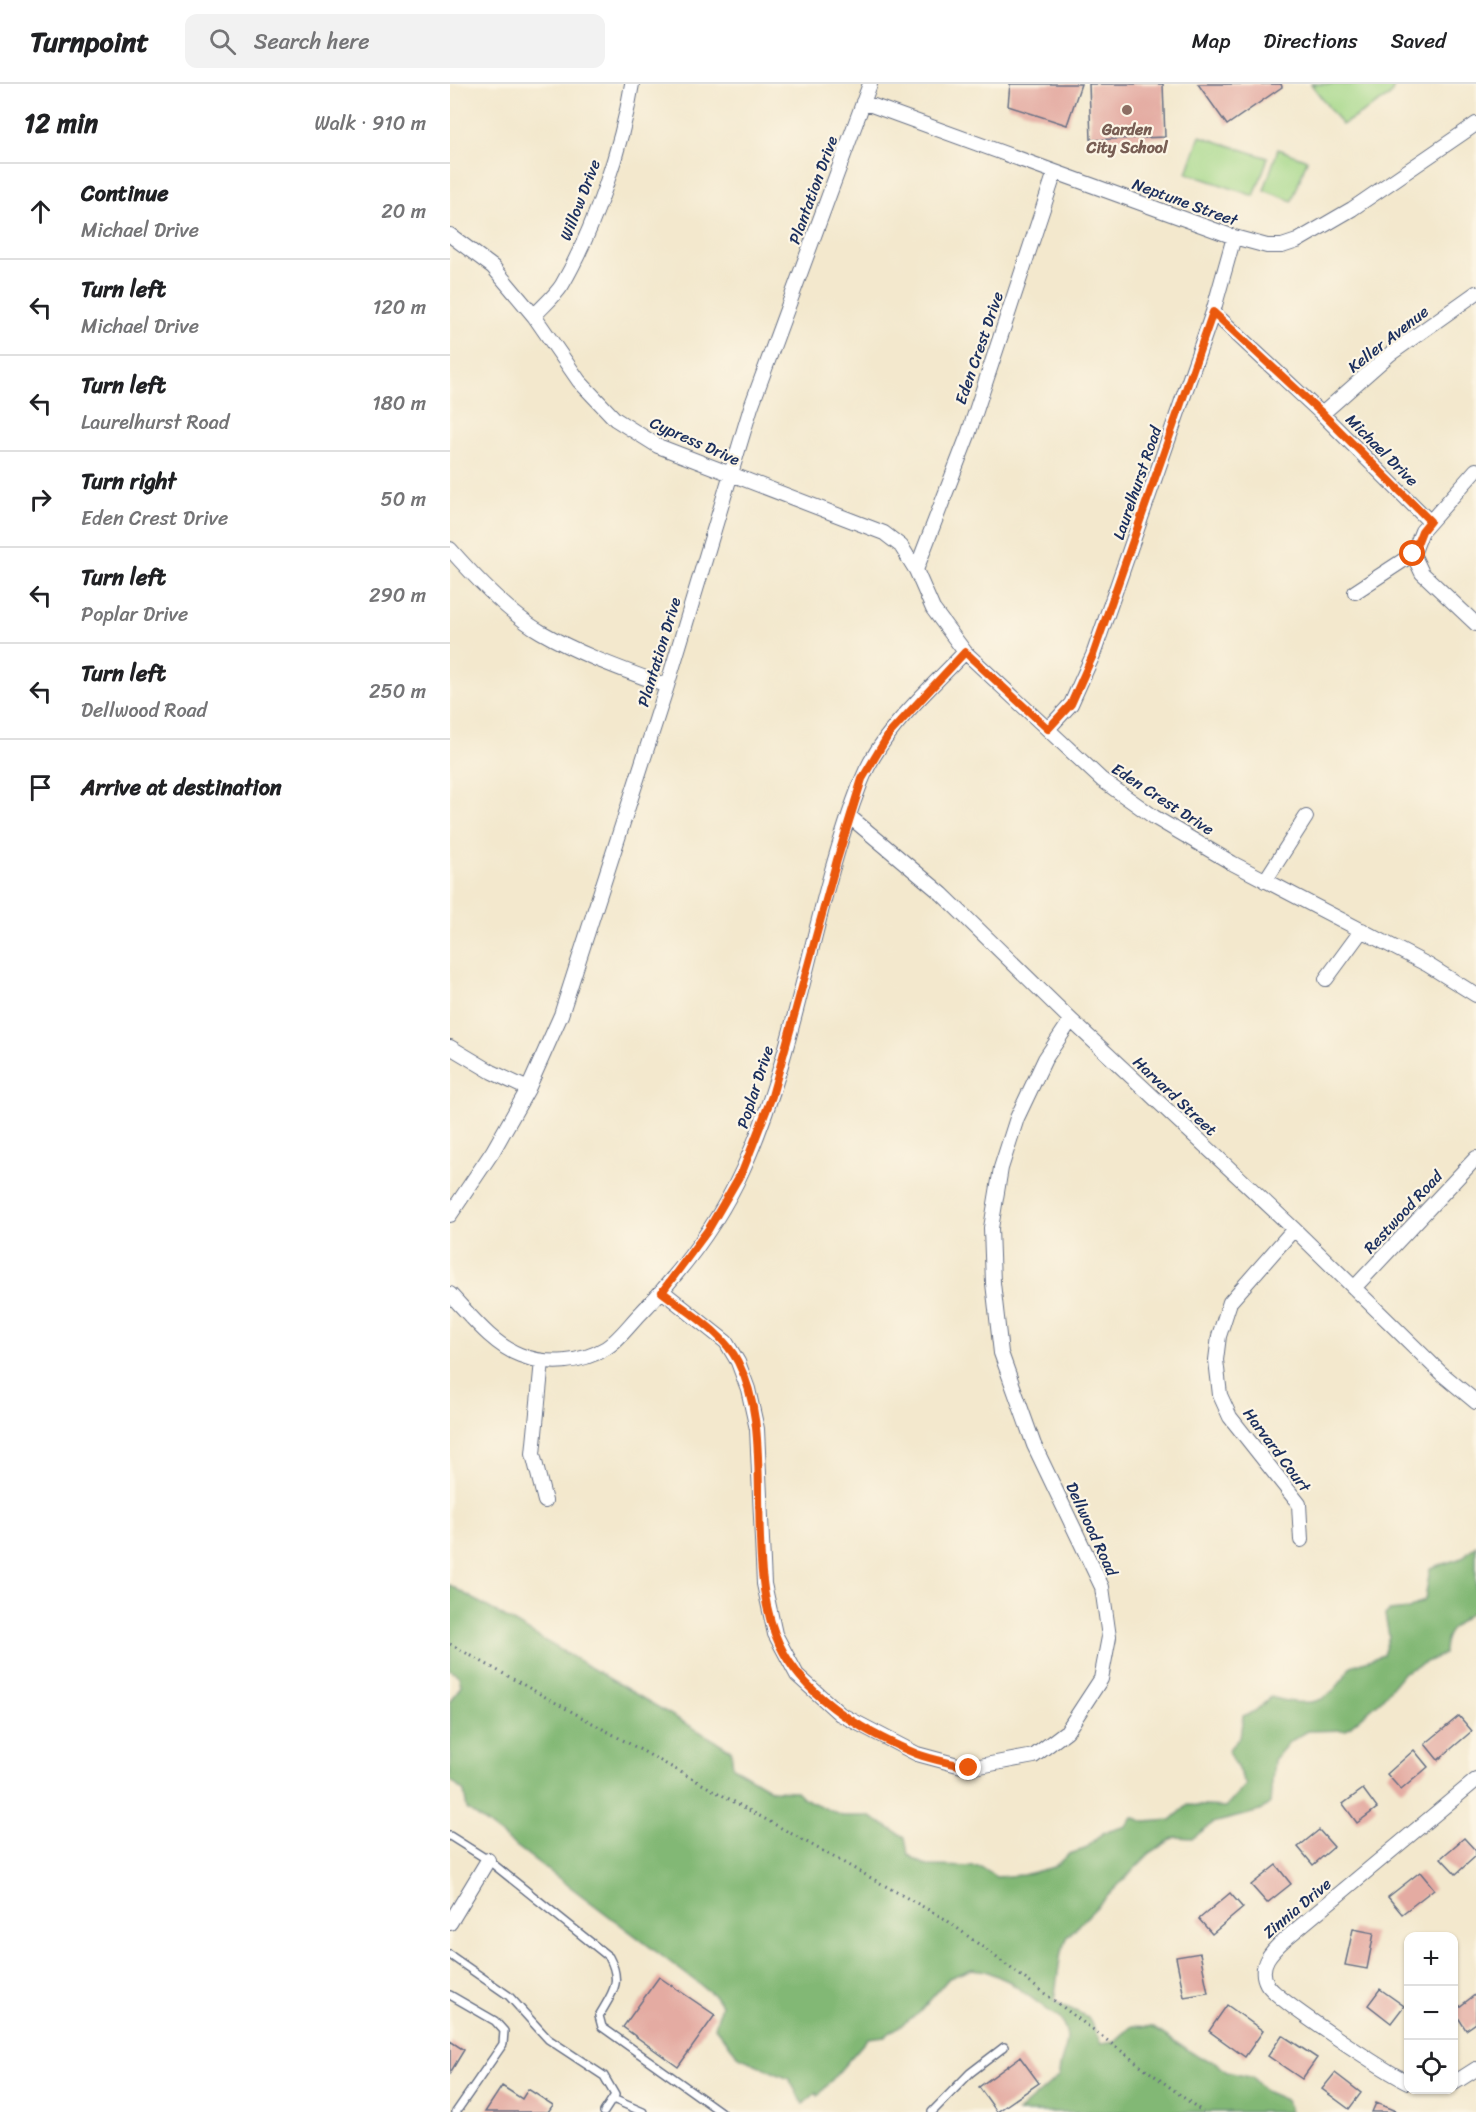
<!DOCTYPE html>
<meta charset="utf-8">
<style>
body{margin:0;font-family:Sriracha,sans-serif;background:#f2f2f2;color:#202124}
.controls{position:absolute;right:18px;bottom:18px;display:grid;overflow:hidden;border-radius:12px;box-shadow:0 2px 4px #0004}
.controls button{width:54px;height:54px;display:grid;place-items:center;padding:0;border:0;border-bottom:2px solid #e0e0e0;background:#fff;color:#202124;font:30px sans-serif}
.stop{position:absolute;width:18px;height:18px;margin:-14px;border:4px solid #ea580c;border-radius:50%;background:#fff}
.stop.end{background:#ea580c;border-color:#fff;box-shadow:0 2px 6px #0008}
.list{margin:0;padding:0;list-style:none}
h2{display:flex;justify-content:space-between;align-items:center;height:78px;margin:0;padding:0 24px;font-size:26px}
h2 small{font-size:20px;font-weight:400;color:#757577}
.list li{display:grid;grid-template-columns:39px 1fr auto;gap:18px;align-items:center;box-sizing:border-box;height:96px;padding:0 24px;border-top:2px solid #e0e0e0}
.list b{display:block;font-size:22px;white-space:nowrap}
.list p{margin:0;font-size:20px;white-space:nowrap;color:#757577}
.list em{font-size:20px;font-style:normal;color:#757577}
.icon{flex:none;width:33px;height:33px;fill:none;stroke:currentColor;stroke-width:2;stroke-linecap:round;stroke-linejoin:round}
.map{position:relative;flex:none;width:1026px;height:2028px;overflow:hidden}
header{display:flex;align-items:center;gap:36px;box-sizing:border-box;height:84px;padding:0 30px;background:#fff;border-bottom:2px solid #e0e0e0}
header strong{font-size:28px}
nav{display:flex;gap:33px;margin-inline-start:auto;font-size:21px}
.search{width:420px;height:54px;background:#f2f2f2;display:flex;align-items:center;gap:15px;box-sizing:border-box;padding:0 21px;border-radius:12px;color:#757577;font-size:22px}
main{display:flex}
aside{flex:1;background:#fff}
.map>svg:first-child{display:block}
</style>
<header>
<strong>Turnpoint</strong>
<div class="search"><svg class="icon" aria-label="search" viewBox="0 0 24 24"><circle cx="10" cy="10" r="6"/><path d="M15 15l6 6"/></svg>Search here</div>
<nav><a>Map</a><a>Directions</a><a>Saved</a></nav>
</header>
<main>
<aside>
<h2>12 min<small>Walk · 910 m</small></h2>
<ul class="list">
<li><svg class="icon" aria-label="ahead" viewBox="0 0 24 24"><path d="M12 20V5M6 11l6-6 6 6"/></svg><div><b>Continue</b><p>Michael Drive</p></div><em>20 m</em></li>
<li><svg class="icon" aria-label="left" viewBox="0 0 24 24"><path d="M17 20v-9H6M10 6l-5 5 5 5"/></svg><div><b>Turn left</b><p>Michael Drive</p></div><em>120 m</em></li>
<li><svg class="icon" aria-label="left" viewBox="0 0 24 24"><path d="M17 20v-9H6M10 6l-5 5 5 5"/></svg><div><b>Turn left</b><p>Laurelhurst Road</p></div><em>180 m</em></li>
<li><svg class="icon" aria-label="right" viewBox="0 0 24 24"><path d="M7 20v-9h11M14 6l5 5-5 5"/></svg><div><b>Turn right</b><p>Eden Crest Drive</p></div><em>50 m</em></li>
<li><svg class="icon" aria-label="left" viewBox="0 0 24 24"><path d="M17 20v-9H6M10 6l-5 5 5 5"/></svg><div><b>Turn left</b><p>Poplar Drive</p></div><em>290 m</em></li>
<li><svg class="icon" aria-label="left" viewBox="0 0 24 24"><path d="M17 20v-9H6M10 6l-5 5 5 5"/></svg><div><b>Turn left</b><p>Dellwood Road</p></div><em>250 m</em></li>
<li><svg class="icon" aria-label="arrive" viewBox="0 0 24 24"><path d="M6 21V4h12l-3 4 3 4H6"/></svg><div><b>Arrive at destination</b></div></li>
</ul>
</aside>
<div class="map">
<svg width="1026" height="2028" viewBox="0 0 1026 2028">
<rect width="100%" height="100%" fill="#fcf5e5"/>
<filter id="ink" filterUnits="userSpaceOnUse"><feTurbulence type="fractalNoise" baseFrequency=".0167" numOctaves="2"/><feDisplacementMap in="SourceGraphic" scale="12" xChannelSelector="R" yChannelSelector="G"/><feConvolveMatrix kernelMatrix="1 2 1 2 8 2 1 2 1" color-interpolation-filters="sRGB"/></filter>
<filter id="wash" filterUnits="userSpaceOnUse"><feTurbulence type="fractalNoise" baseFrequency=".008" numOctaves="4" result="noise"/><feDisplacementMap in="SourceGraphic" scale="24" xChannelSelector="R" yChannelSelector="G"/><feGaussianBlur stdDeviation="1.35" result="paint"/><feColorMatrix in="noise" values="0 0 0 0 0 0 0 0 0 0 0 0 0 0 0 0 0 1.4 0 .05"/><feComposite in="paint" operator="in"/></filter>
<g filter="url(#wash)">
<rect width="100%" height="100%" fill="#f3e8cd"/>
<path fill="#a3d787" stroke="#5f8372" stroke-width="1.5" d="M861,0H945L940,12L892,41Z
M750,52L818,74L804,112L737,89Z
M828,65L857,76L842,117L814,106Z"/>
<path fill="#82b874" stroke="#4e7469" stroke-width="1.5" d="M1026,1461V1526C1008,1537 993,1548 994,1570L954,1588L931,1616L896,1646L858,1647L839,1658L824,1676L820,1719L810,1727L763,1739L743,1754L725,1753L700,1769L618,1852L611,1868L604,1917L638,1933L651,1960L664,1958L682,1942L702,1943L750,1974L765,1978L777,1988L803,1994L815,2007L836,2016L840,2028H568L609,1992C609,1970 626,1958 610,1935L558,1897L536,1887L522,1885L499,1894L469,1929L435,1952L418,1954L368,2012L367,2008L353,2020L339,1995L289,1973L265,1943L271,1921L265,1912L17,1725L14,1708L0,1696V1619L11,1601L9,1592L0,1586V1501L281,1666L283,1683L322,1706L346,1707L353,1714L392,1732H419L455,1753L458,1771L477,1782L531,1783L546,1793L573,1791L604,1783L619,1770L635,1765L653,1749L676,1742L682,1733L695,1738L721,1736L738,1721L776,1723L796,1701L778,1666L790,1653L793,1632L805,1627L821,1613C862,1625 880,1620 901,1582L933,1571L939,1552L935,1531L939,1527L959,1525L975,1516L980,1484L1012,1474Z"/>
<g id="blocks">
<path fill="#e4aba2" d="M560,0H631L617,41L558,22Z
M639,0H713L715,53L641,56Z
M748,0H831L832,3L777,41Z
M1009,1632L1022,1647L988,1676L975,1660Z
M964,1666L978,1683L951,1706L937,1690Z
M913,1705L927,1724L907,1739L893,1720Z
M869,1746L884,1763L863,1781L848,1763Z
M1014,1754L1026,1767V1772L1006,1790L991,1774Z
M826,1781L841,1800L817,1819L801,1801Z
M970,1788L984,1805L952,1830L938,1813Z
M780,1809L793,1824L762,1850L749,1835Z
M903,1845L924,1849L917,1885L895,1881Z
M750,1869L758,1909L734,1913L726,1873Z
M209,1893L265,1931L228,1983L173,1943Z
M930,1905L954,1922L941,1939L918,1921Z
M1026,1910V1939L1016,1946L1004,1927Z
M777,1921L813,1947L795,1973L759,1947Z
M832,1951L867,1974L852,1995L818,1972Z
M0,1957L14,1966L0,1989Z
M570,1973L589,1999L547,2028L529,2003Z
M885,1989L911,2009L899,2025L872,2005Z
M52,2002L72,2015L78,2005L103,2021L98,2028H35Z
M926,2019L948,2028H922Z"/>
</g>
</g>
<g filter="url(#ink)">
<use href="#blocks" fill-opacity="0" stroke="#677085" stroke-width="1.5"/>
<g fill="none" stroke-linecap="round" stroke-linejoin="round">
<g stroke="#677085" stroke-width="10">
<path id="lane" d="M0,1752L38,1776L159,1873C173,1899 162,1909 149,1932L152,1943L271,2028
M0,1871L59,1912L98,1955L154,1992L165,2011L154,2028
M0,1911L45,1937L54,1947L53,1960L6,2028
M163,2015L193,2028
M482,2028L520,1989L554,1963"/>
</g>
<g stroke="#677085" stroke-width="16">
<path id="street" d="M413,18L784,153L817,162H832L847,157L902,125L1026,40
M605,88L518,351L466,486L483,525L515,568L652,696L704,733L782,779L978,881L1026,911
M0,151L43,183L84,232L129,297L165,335L208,362L434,449L451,462L466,486
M763,228L872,330L979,437
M84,232C93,222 105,212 112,201C144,146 172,62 182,0
M872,330L940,270L1026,209
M1026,386L972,447L963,470L972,489L1026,540
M0,465C23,491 61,531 91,548C131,571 174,586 217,602
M905,508L963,470
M598,645L621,620L643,571L763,228L784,153
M399,732L492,810L621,936L844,1145L991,1289L1026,1318
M815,797L856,733
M876,895L912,846
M0,963L42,988L78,1005
M0,1131L43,1067L78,1005L111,931L217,602L301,323L420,0
M844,1145L780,1218L769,1252L766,1276L770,1311L780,1333L849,1420L851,1456
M904,1204L1026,1074
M212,1207L276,1258L288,1278L298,1305L307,1345L314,1500L325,1550L347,1591L390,1630L467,1670L519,1684L584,1672L617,1647L651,1595L659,1553L652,1503L584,1361L551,1269L543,1199L541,1144L551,1084L567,1034L595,975L621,936
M0,1210C20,1231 43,1261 70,1271C98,1282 131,1279 156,1264C169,1256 180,1240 191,1229C231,1188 269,1138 293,1085C349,962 362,824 411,698C431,647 478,607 515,568
M92,1277L83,1370L95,1417
M0,1839L38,1776
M958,1998C938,1989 825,1915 817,1900C807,1881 822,1867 834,1856L1026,1696
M1004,1999L1026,1985"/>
</g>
<path stroke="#677085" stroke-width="3" stroke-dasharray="1.5 4.5" stroke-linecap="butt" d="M0,1560L495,1835L753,2028"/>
<use href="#lane" stroke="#fff" stroke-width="7"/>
<use href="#street" stroke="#fff" stroke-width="14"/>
</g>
</g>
<g fill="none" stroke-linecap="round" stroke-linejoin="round" filter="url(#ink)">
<path stroke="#ea580c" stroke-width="8" d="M519,1684C502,1679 483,1676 467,1670C411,1647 347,1609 325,1550C309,1508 310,1456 309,1411C308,1367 309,1319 288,1278C273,1248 238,1228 212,1208L258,1146L293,1086L322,1012L387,776L412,695L439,650L515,568L598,645L621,620L643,571L763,228L873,330L980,437L972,447L963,470"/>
</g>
<circle fill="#8d6e63" stroke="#fcf5e5" stroke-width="2" cx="677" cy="26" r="6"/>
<g text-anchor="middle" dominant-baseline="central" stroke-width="4.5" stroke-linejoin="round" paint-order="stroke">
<g font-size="16" font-weight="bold" fill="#785e54" stroke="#fcf5e5">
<text x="677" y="45">Garden<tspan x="677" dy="18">City School</tspan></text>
</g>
<g font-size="16" fill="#1b2f5e" stroke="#fcf5e5">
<text transform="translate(363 106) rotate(-70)">Plantation Drive</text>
<text transform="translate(130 116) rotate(-69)">Willow Drive</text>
<text transform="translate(735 118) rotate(20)">Neptune Street</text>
<text transform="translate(938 255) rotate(-38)">Keller Avenue</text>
<text transform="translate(529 264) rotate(-71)">Eden Crest Drive</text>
<text transform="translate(245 357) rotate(24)">Cypress Drive</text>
<text transform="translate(932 366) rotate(45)">Michael Drive</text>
<text transform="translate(687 399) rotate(-71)">Laurelhurst Road</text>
<text transform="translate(209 568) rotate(-73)">Plantation Drive</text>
<text transform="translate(713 715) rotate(33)">Eden Crest Drive</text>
<text transform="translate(305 1003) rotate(-72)">Poplar Drive</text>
<text transform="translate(725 1012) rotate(43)">Harvard Street</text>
<text transform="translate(953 1128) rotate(-47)">Restwood Road</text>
<text transform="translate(827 1366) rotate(53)">Harvard Court</text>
<text transform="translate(642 1445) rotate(65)">Dellwood Road</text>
<text transform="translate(847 1824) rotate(-40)">Zinnia Drive</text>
</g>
</g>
</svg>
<div class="controls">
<button>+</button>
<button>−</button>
<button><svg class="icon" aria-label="locate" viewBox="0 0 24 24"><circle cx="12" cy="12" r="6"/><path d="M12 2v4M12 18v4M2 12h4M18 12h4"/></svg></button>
</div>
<div class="stop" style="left:963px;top:470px"></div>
<div class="stop end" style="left:519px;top:1684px"></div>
</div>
</main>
